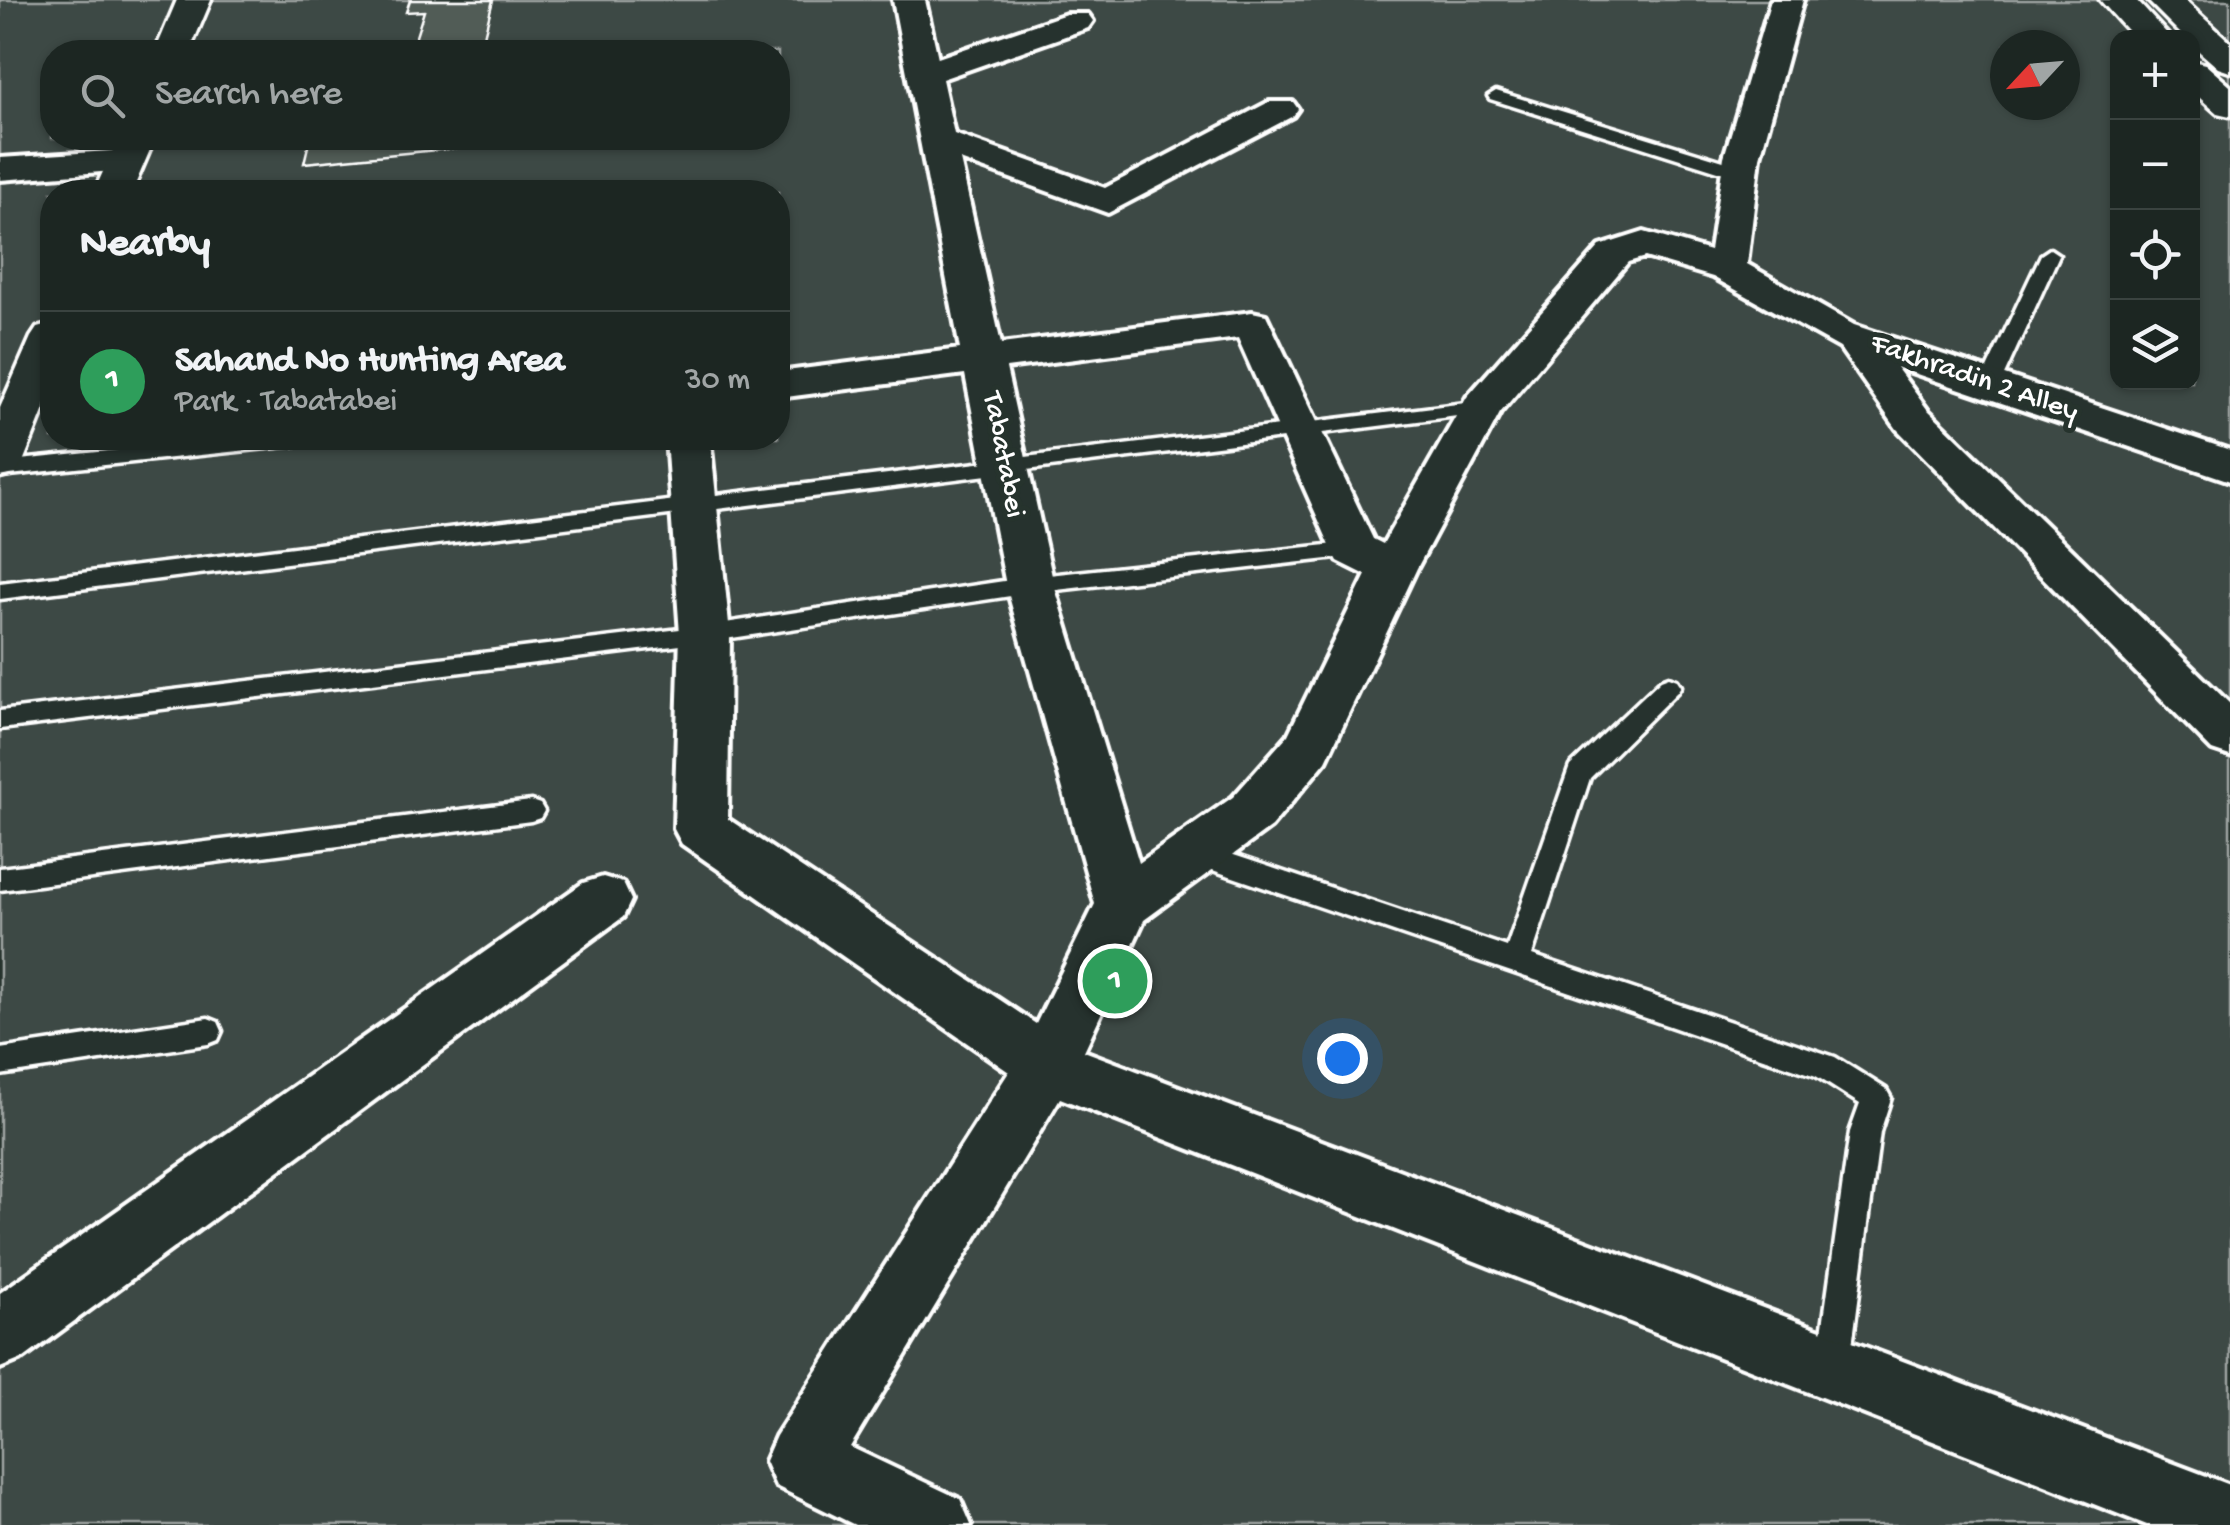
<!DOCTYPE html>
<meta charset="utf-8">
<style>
body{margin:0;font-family:"Gochi Hand",sans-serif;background:#252e2a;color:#f1f3f6}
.controls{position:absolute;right:30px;top:30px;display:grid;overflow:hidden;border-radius:20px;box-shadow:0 2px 8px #0004}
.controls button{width:90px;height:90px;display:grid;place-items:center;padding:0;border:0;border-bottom:2px solid #3a4340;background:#1c2622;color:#f1f3f6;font:50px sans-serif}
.compass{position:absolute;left:1990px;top:30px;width:90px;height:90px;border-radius:50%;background:#1c2622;box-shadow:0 2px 8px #0004;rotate:244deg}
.you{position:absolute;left:1342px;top:1058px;width:35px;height:35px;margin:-25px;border:8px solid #fff;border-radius:50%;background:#1a73e8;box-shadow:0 0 0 15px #1a73e833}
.badge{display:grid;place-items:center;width:65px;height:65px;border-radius:50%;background:#ffd166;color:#fff;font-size:32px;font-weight:700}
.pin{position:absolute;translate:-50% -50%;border:5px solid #fff;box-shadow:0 2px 10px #0006}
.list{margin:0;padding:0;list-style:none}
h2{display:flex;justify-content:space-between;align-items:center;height:130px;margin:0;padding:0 40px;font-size:42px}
h2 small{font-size:32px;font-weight:400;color:#a0a5a5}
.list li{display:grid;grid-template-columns:65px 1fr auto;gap:30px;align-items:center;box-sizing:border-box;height:140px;padding:0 40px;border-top:2px solid #3a4340}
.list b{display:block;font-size:38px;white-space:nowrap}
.list p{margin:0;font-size:32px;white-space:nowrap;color:#a0a5a5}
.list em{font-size:32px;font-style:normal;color:#a0a5a5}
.icon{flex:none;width:55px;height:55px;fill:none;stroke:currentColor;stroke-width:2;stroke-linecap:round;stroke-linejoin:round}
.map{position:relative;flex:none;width:2230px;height:1525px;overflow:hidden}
.search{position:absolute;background:#1c2622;box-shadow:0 2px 8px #0004;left:40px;top:40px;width:750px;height:110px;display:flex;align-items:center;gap:25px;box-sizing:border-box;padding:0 35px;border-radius:40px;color:#a0a5a5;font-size:38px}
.panel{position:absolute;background:#1c2622;box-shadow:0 2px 8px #0004;left:40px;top:180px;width:750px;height:270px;border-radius:40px}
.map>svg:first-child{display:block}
</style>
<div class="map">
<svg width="2230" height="1525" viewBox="0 0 2230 1525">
<rect width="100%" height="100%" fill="#26332d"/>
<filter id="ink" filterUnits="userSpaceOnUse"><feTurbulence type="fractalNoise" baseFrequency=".01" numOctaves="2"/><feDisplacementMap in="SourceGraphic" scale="20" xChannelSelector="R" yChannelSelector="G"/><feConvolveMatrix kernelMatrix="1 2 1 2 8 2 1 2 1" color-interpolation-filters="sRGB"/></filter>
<g filter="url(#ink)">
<path fill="#3e4944" stroke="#9ea4a2" stroke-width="2.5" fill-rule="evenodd" d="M0,0H2230V1525H0ZM2118,38H2192V382H2118ZM2005,45H2065V105H2005ZM52,52H778V138H52ZM52,192H778V438H52Z"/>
<path fill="#515c57" stroke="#fff" stroke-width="2.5" d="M410,0H493L480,52H378L379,48L413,46L424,11L406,12Z
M310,138H559L304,163Z"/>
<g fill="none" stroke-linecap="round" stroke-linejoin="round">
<g stroke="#fff" stroke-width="7">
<path id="lane" d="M1496,91L1746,168L1749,172L1734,176L1490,99L1488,96Z
M2050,249L2059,255L2000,384L1990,390L1983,388L1980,384L2041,255Z
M1482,401L1492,407L1489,412L0,599V583Z
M236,438H306L296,445L0,476V462Z
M1355,542L1366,550L1363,555L1030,593L705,642L0,729V711L705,626L1030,577Z
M1669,677L1677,680L1681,686L1677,692L1590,778L1532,955L1835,1057L1886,1089L1891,1098L1880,1132L1849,1369L1845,1381L1833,1385L1821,1381L1817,1369L1850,1132L1860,1104L1816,1076L1186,861L1182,853L1186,845L1195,842L1507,947L1570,766L1661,680Z
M531,801L540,804L544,811L540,818L531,821L0,890V868Z
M208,1018L218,1022L222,1031L218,1040L208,1044L0,1075V1049Z"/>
</g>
<g stroke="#fff" stroke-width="8">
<path id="street" d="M893,0H925L938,58L1066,14H1088L1093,21L1088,28L942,79L954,134L1105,188L1269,102H1293L1298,109L1293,116L1108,213L960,160L1001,344L1252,312L1266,315L1373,539L1383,544L1467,397L1600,246L1644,232L1710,251L1724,157L1771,0H1803L1760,157L1747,264L1854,325L2230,450V481L1896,367L1927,409L2230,704V756L2212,750L1897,429L1840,348L1713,277L1645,257L1628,262L1500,413L1417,568L1326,761L1271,827L1144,920L1084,1051L2230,1485V1525H2147L1060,1098L850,1447L960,1499L971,1525H855L776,1486L765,1461L776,1436L1009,1072L682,844L674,829L680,634L666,438H710L730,634L728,819L1036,1024L1095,904L1006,585L965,374L778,398V372L960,349ZM1238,338L1332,550L1338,561L1366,575L1288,735L1233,797L1139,863L1054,585L1006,368Z
M126,150L139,153L144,161L139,169L0,180V158Z
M603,877L623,883L631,900L623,917L24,1358L0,1368V1293L583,883Z"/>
</g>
<g stroke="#fff" stroke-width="7">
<path id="secondary" d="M177,0H211L189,52H155Z
M2100,0H2136L2171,38H2134Z
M2147,0H2184L2230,42V72L2218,68L2192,45V38H2185Z
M2192,61L2205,64L2230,86V116L2217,113L2192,91Z
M118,138H155L132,192H94Z
M52,324V389L23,462L16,473L0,477V408L31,337L37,328Z"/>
</g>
<use href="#lane" fill="#26332d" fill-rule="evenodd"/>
<use href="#street" fill="#26332d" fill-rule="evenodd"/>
<use href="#secondary" fill="#26332d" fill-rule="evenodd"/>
</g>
</g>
<g text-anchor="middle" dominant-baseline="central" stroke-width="10" stroke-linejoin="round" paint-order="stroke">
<g font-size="30" fill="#fff" stroke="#26332d">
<text transform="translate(1974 379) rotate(19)">Fakhradin 2 Alley</text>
<text transform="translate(1002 455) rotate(79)">Tabatabei</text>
</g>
</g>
</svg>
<div class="controls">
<button>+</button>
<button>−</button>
<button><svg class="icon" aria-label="locate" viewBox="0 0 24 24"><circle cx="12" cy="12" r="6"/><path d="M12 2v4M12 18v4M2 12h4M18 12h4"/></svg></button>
<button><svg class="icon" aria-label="layers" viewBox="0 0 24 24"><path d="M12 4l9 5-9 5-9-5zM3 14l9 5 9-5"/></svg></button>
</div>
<svg class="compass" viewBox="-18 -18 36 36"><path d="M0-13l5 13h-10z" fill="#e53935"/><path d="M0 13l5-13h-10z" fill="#a0a5a5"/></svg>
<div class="you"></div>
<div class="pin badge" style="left:1115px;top:981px;background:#2e9e5b">1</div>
<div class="search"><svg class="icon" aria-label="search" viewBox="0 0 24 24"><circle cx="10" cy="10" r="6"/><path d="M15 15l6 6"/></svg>Search here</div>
<section class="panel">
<h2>Nearby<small></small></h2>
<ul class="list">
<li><span class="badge" style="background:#2e9e5b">1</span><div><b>Sahand No Hunting Area</b><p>Park · Tabatabei</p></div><em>30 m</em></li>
</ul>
</section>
</div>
